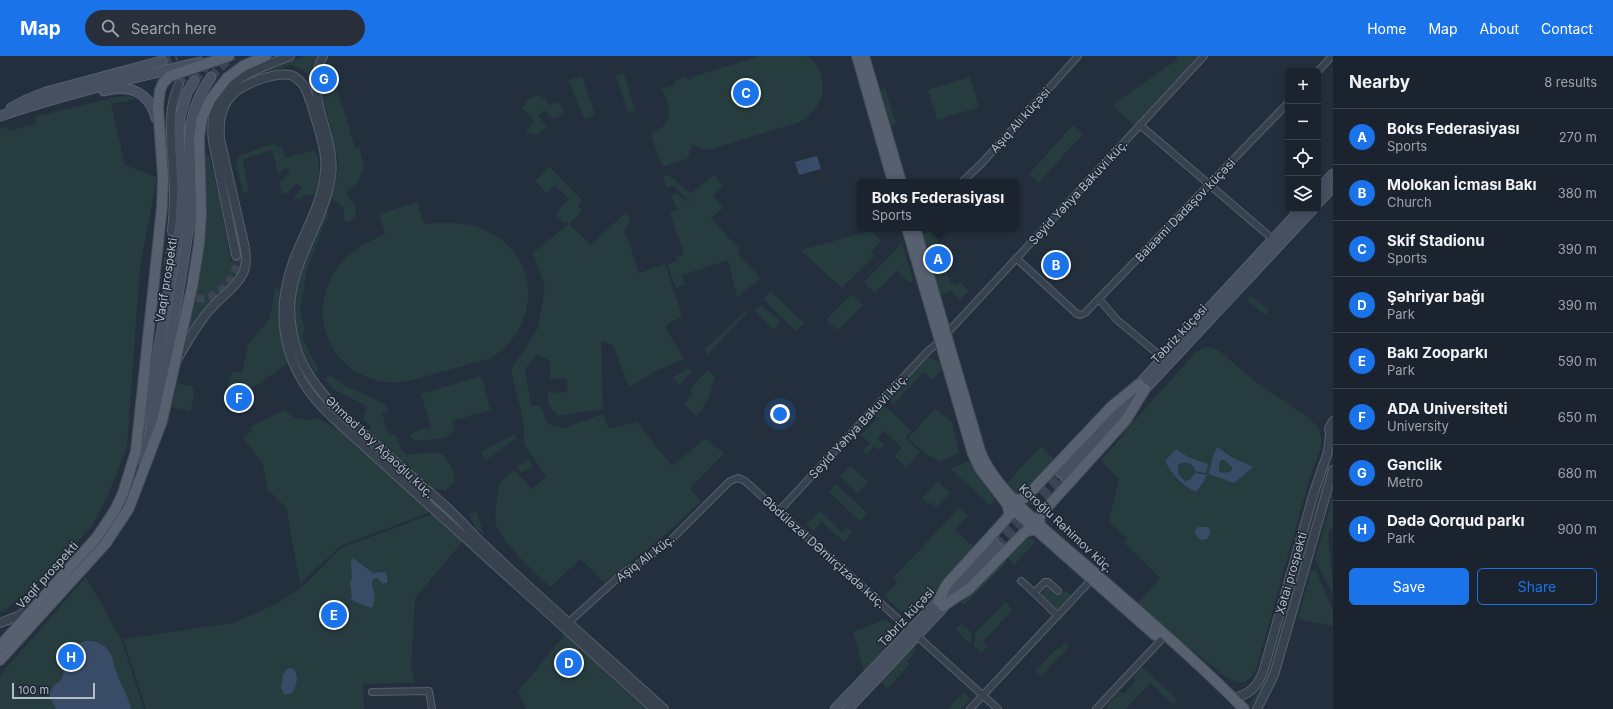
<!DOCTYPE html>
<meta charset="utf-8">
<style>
body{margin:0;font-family:Inter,sans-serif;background:#282f3a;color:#f1f3f6}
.controls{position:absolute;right:12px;top:12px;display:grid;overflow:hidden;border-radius:6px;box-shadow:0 2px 10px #0003}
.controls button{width:36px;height:36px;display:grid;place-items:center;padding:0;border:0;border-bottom:1px solid #39404a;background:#1b232e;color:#f1f3f6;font:20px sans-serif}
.scale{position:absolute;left:12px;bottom:10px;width:83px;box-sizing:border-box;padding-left:4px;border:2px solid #b4bcc9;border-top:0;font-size:11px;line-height:14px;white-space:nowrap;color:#b4bcc9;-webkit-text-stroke:3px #1d2633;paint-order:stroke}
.you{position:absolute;left:780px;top:358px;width:14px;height:14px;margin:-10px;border:3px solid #fff;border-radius:50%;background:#1a73e8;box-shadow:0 0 0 6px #1a73e833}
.badge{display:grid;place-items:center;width:26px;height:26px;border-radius:50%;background:#1a73e8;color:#fff;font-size:13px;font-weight:700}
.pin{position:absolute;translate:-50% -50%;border:2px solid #fff;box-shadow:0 1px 4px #0006}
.popup{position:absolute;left:857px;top:123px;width:162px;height:52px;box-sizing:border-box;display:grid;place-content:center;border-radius:6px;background:#1b232e;filter:drop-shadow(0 1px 3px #0005);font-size:13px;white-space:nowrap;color:#a0a4aa}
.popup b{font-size:15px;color:#f1f3f6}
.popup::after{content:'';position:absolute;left:50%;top:100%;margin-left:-8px;border:8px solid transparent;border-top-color:#1b232e}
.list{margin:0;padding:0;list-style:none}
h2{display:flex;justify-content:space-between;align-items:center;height:52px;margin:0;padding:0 16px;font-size:17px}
h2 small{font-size:13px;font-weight:400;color:#a0a4aa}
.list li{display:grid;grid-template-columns:26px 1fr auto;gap:12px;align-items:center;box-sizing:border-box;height:56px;padding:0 16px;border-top:1px solid #39404a}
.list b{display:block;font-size:15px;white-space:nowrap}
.list p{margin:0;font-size:13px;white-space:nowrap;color:#a0a4aa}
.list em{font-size:13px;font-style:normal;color:#a0a4aa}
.actions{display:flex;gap:8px;padding:12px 16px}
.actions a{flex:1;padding:9px 0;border:1px solid #1a73e8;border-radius:6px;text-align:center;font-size:14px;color:#1a73e8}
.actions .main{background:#1a73e8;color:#fff}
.icon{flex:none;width:22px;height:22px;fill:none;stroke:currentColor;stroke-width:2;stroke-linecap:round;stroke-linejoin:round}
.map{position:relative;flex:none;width:1333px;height:653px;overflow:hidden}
header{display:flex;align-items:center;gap:24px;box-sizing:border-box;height:56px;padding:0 20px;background:#1a73e8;color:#fff}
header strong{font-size:19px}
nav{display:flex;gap:22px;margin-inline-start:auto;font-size:14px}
.search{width:280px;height:36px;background:#282f3a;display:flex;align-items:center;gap:10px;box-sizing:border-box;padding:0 14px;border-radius:22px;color:#a0a4aa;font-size:15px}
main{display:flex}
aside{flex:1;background:#1b232e}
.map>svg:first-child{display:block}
</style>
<header>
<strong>Map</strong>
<div class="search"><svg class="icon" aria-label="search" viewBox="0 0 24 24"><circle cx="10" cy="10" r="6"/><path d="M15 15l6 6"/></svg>Search here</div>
<nav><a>Home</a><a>Map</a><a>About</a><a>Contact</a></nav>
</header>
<main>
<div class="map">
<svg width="1333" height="653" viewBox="0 0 1333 653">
<rect width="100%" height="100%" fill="#242f3e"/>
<path fill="#263c3f" d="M306,0H317L309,21L303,14L291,9L244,24L257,17Z
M760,0H806C814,4 819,11 821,19C827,40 818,55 800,66L708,94L693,89L687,103L662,111L651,78C672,70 674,50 661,33L673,30L676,24L686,21L688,25L692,21Z
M1176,0H1199L1134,70L1113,50L1118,45L1178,3Z
M624,17L635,55L628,57L616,20Z
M582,20L595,59L584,63L568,24Z
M970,21L979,51L937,64L928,34Z
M336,29L355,92L359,91L364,110L357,128L346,136L356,152L355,161L347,167L343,163L344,152L330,141L337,121L339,107L322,37L328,32Z
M885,32L896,68L888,71L878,35Z
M540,39L542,43L546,42L549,49L559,46L564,57L554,63L544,54L538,61L547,70L536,79L525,75L535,66L522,52L528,43Z
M129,40L137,43L111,48L125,109L157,121L140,211L127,391L109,437L92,470L61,504L5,555L0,556V73L8,71L9,75L36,68L35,61L115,41Z
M1073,69L1083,78L1039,126L1029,118Z
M272,88L282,92L285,102L315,94C322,110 319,123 314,139H305L300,143H293L302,132L296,127L287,137H282L279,126L290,118L286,112L278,117L272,94L245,103L243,107L249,135L243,137L236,110L239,100Z
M205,99H209L220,146L231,206L243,205L237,221L198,260L187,276L203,195L206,161Z
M550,111L582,144L578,149L582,155L569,168L591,189L626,156L630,165L624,177L629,186L639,217L665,208L682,260L665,270L684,303L656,315L629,331L613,289L601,285L603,353L558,360L548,348V337L568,336L566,322L550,323V305L537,298L525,313L531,350H541L548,368L564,372L603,358L609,373L637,366L672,410L705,383L724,397L690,433L701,445L671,474L604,527L581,503L550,531C537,518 499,484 496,468C494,455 498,439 500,426L514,414L532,433L546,421L524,388V367L511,314L538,272L545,231L533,197L568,168L567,165L564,167L555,158L569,143L555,129L546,137L535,125Z
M668,119L691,137L714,119L723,130L713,139L723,152L711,162L727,180L740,193L738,199L761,222L737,241L728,204L682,219L685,228L676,232L667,208L677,205L676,201L684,198L670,157L678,153L671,141L675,137L689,146L690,145L673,130L666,132L664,121Z
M417,146L424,168C447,166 465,165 487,175C543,201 540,274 489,303C472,308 454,312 437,317C420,322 404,328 386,326C329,318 305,258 338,211C350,195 367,186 385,178L379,158Z
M324,154L329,157L307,213L300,254L305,276L302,277L305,288L319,314L315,317C311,309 306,301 302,292C282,245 307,198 324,154Z
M935,174L950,226L957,229L960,226L969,235L960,244L951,235L940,239L922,178Z
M871,175L881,185L871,195L875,200L842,232L800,194Z
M902,187L913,224L910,227L897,214L875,237L864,226Z
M275,232L282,234L279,267L288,307L255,330L224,344L232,315L242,317L248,289L270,262Z
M771,235L804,267L796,275L763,243Z
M851,238L863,249L838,274L826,264Z
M1250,239L1269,254L1266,259L1246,244Z
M761,249L781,265L774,274L755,255Z
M744,256L747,257L707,299L704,293L732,268Z
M1211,291L1218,294L1257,327L1310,363L1317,370L1321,380V392L1310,421L1256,614C1252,622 1245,628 1237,626C1228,624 1220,616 1214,611C1187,591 1162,570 1137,548L1160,522L1124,487L1127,482L1109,465L1119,423L1101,404L1122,381L1125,375L1195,297L1203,292Z
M928,301L939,305L942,313L933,324L923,316L893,349L889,343Z
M688,312L692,315L680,329L672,322Z
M707,314L715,320L709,342L697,360L684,348L693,337L690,334Z
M330,319L346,330L383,347L389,355L382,357L389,380L395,378L403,395L407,399C416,398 437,394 443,399C448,404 452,414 455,420L453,428L445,434L434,433L411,418L368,377L371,370L363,364L367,350L336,335L325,324Z
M481,320L491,354L452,365L455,373L445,382L413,385L410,378L431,371L421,338Z
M177,327L194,331L193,345L190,355L172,351Z
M883,348L911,375L905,382L920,396L906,412L895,400L902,392L884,375L877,382L884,389L879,394L874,390L867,398L863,394L870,387L861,379L877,362L874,357Z
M935,353L952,366L959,396L941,406L926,398L908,382Z
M285,354L295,362L305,364L317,362L344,377L431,456L340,490L300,528L286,451L268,434L263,409L243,381L252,375L250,371Z
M514,378L517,382L486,404L481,396Z
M1041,390L1056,405L1022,440L1017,438L1007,427Z
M529,403L533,410L521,417L517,411Z
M969,405L995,445L990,449L951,413Z
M1328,408L1331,409L1325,425L1303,501L1301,500L1322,424Z
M850,410L868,426L858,437L840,421Z
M938,425L950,437L936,451L931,446L928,448L922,442Z
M836,428L867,457L860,465L829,436Z
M1333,439V472L1330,473L1328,477L1333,531L1332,537L1315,503Z
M959,452L968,460L955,474L976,493L909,563L884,540L897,527L893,522Z
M820,455L842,476L847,471L853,476L844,486L822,466L813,475L806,469Z
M477,456L484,479L476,473L469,458Z
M432,458L463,485L415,542L411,611L415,627L363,628L364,653H146L123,583L233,567L272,550L301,532L341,492Z
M1030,482L1036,486L1014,509L1007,500L1025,483Z
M1300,502L1302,504L1287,559H1284Z
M1004,503L1007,506L964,549L961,547Z
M1313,514L1316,515L1333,555V570L1302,564L1298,562L1311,515Z
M86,521L121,583L144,653H0V619Z
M1047,531L1058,541L1065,534L1071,540L1057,554L1041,538Z
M1006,546L1012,554L983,586L988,591L981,597L974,590L975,577Z
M1284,561L1286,562C1277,593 1271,626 1250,651L1248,650C1267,623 1274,592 1284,561Z
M886,563L900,576L864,615L853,576Z
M962,568L972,577L970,588L955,573Z
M565,578L645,653H526L518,636Z
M1065,587L1069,591L1041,620L1035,615L1057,592L1059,593Z
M913,590L917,594L907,605L910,608L887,633L881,626Z
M1142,611L1177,643L1173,648L1150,627L1125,653H1107L1105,651L1120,635L1124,638L1136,625L1133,621Z
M964,636L970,643L961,653H948Z"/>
<path fill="#394c67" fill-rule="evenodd" d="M817,100L821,113L799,119L795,106Z
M1217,391L1233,402L1253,411L1234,427L1209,418L1213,400ZM1224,404L1232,411V414L1230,416L1223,417L1219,415V407L1221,404Z
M1176,393L1190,402L1208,408L1206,417L1195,415C1193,407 1185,404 1178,409V418L1185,425L1190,424L1195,417L1206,419L1204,425L1196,436C1182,429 1172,419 1165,405Z
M1198,471H1206L1210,473V478L1207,483L1202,484L1198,482L1194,475Z
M353,502L373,517L385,516L387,520V527H382L377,522L373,523L372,528L375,541L372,552C364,550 357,546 350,543L352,541L350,526L352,523L351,504Z
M86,585C95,584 105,588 110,597C114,603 114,612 117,618C121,630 129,641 131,653H56L49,640C53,626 57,630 62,622C63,620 64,615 64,613C66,597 69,590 86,585Z
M288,612L294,613C299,622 297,628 292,637L285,639L281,632L283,619Z"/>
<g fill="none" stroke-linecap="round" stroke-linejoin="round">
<path stroke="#3a4453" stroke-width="8" stroke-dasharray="8 4" stroke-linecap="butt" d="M179,28L202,0
M169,222L168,208L172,175
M175,234C194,255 231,236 236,211C237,207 237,203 236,199"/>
<path stroke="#3a4453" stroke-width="9" stroke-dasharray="9 4.5" stroke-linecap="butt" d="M162,5L177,0
M211,21L232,0
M194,25L209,7
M994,487L1060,417
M999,492L1065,422"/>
<g stroke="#565f6c" stroke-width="8">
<path id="minor" d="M1318,15L1332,0
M1140,69L1275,185
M962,126L982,107L1078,0
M1016,202L1077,258L1081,259L1085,257L1288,47
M1099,243L1117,264L1163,302
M946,277L950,274L1204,0
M778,456L927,296L940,285
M1021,525L1026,529L1058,560
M1034,537L1045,526H1048L1058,535
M569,566L622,518L643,505L671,484L730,425L738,422L745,425L998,653
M372,636L429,635L432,653
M970,653L1091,524
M1096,653L1161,584"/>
</g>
<g stroke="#565f6c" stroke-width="10">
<path id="tertiary" d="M323,0C302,40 337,79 331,120C324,170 284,213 291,266C293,289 303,312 317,330C330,348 346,363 363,377C389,401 417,425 443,448C458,461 470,476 484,489C543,545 604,598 664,653
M172,175C174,155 175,136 173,116C172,87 166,56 179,28
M236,199L213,85C206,30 248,16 290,0
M178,302C189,283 199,265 214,249C223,239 236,231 242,219C247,211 246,201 245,192L220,83C219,67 220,53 231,40C242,28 274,16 290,19C296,20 300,25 304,30C310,41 313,55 317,67C321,82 327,99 325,114C323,147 304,176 293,206C272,265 286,317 331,360L654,653
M1331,381L1329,373L1333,365
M0,567L18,560L31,552
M1233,642C1249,639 1257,631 1263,616L1314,436L1328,396L1330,378
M1257,653L1274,619L1333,414"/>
</g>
<g stroke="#565f6c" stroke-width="11">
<path id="secondary" d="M104,35C130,28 149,36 156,62
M11,52L26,44L46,36L162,5
M0,60C65,38 133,22 200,6
M1318,134L1333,118
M1318,147L1333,131
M142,369L157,303L180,167L182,130L179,78L180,61L187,37L194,25
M143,406C162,328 178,248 189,168C196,113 175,71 211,21
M1060,417L1163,302L1301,153
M1065,422L1145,333L1313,153
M835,653L994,487
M848,653L999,492"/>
</g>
<g stroke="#414a57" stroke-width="12">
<path id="primary" d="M857,0L893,126
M864,0L901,126
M907,172L973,398L980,413L1007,448L1155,579
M915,172L980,395C996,438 1061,487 1096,518C1146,562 1197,605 1244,653
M1013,443L1020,444L1026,441L1111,351L1139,328
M1040,468L1039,463L1041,458L1126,364L1145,333
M938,545L947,528L1009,460V455L1007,448
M943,550L969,533L1025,476L1031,474H1035
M0,590L97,481L115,454L123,437L136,395L162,151L163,121L158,51L160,34L163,27L170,20L229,0
M0,604L106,487L129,452L162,365L192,231L199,188L201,158L199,81L202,62L210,44L227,22L243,10L266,0"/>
</g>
<use href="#minor" stroke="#38414e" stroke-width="6"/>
<use href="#tertiary" stroke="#38414e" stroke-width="8"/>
<use href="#secondary" stroke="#465061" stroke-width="9"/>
<use href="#primary" stroke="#56606e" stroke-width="10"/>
</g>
<g text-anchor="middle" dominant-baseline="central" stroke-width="3" stroke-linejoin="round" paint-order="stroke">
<g font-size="12" fill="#b4bcc9" stroke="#1d2633">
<text transform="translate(1020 64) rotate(-48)">Aşıq Alı küçəsi</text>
<text transform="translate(1078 136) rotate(-47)">Seyid Yəhya Bakuvi küç.</text>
<text transform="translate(1185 154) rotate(-46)">Balaəmi Dadaşov küçəsi</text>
<text transform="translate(166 224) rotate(-81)">Vaqif prospekti</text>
<text transform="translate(1179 278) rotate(-47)">Təbriz küçəsi</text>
<text transform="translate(858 370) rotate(-47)">Seyid Yəhya Bakuvi küç.</text>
<text transform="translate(380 391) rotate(43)">Əhməd bəy Ağaoğlu küç.</text>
<text transform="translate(1066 472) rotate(43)">Koroğlu Rəhimov küç.</text>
<text transform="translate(824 496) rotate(42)">Əbdüləzəl DƏmirçizadə küç.</text>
<text transform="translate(645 502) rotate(-37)">Aşıq Alı küç.</text>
<text transform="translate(1291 517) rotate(-74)">Xətai prospekti</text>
<text transform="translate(47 519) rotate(-48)">Vaqif prospekti</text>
<text transform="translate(906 561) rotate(-47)">Təbriz küçəsi</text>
</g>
</g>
</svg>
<div class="controls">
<button>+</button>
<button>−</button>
<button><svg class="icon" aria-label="locate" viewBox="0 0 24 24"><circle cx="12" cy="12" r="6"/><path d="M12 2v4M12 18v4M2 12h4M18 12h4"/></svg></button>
<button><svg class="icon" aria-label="layers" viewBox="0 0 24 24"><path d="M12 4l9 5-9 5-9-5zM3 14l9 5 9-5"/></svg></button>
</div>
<div class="scale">100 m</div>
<div class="you"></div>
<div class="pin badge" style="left:938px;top:203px">A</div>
<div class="popup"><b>Boks Federasiyası</b>Sports</div>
<div class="pin badge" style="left:1056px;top:209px">B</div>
<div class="pin badge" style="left:746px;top:37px">C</div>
<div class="pin badge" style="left:569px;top:607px">D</div>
<div class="pin badge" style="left:334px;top:559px">E</div>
<div class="pin badge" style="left:239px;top:342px">F</div>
<div class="pin badge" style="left:324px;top:23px">G</div>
<div class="pin badge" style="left:71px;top:601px">H</div>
</div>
<aside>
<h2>Nearby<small>8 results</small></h2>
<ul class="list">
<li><span class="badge">A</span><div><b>Boks Federasiyası</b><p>Sports</p></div><em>270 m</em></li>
<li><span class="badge">B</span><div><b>Molokan İcması Bakı</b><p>Church</p></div><em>380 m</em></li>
<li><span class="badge">C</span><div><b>Skif Stadionu</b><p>Sports</p></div><em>390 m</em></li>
<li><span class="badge">D</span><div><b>Şəhriyar bağı</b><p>Park</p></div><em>390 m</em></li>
<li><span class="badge">E</span><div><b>Bakı Zooparkı</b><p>Park</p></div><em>590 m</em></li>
<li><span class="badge">F</span><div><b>ADA Universiteti</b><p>University</p></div><em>650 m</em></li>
<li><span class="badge">G</span><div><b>Gənclik</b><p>Metro</p></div><em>680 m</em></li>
<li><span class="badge">H</span><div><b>Dədə Qorqud parkı</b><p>Park</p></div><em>900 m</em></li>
</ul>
<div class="actions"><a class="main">Save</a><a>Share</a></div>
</aside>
</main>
